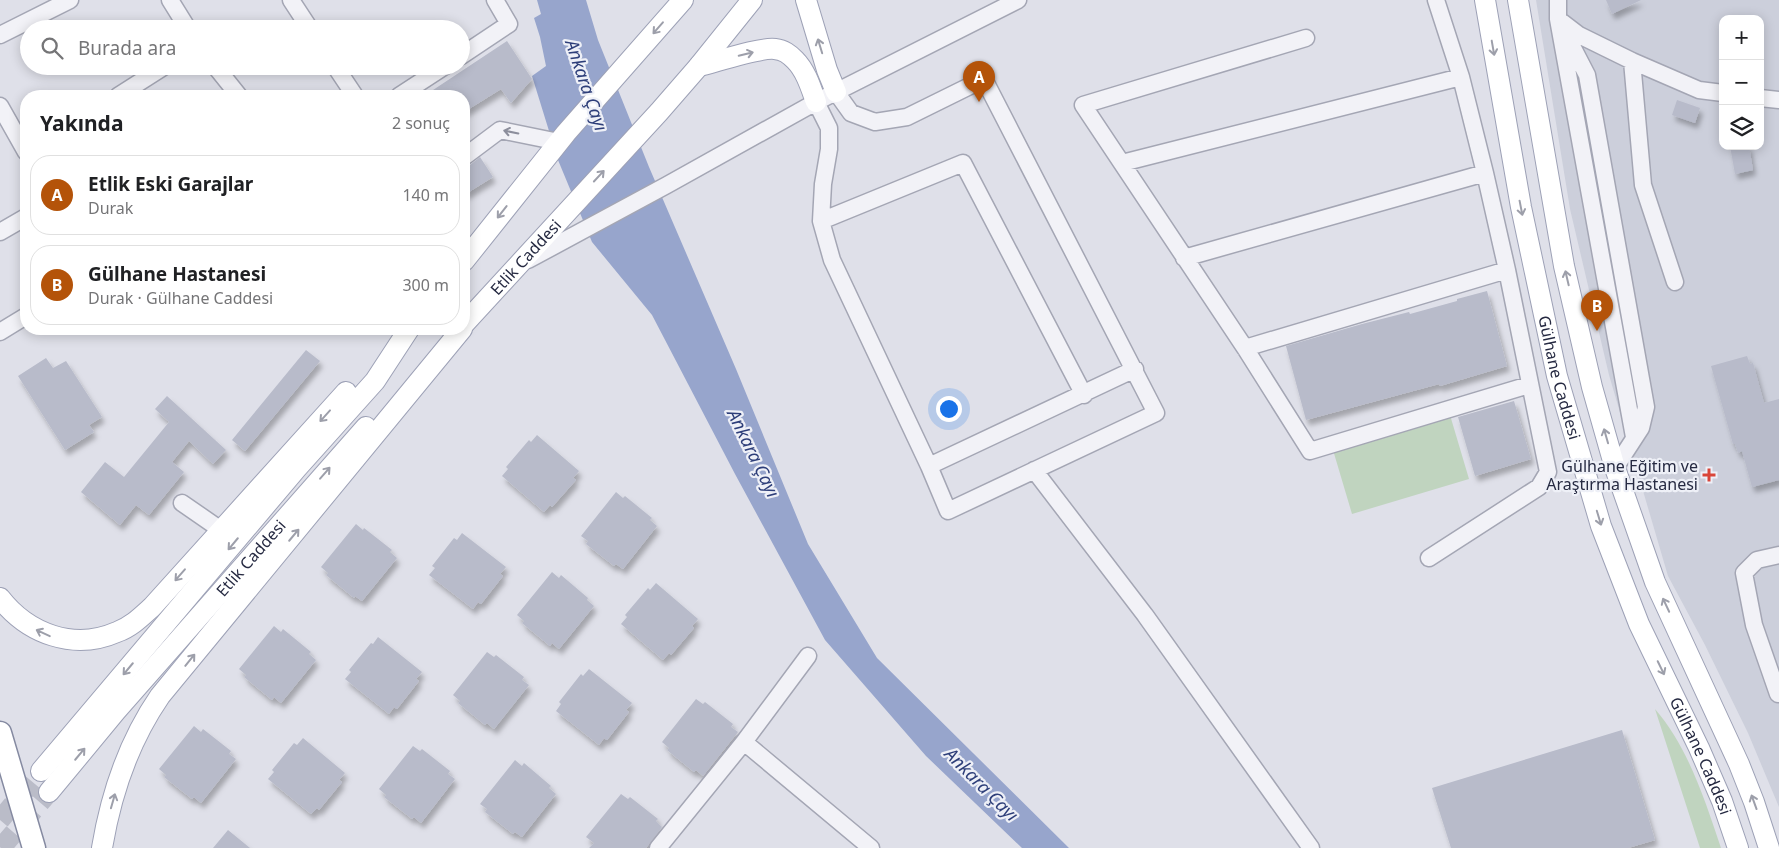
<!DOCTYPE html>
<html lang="tr">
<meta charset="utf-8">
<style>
body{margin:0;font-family:"Noto Sans",sans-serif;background:#f6f6f6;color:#202124}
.controls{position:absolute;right:15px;top:15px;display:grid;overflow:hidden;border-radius:10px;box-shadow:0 2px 12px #0003}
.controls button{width:45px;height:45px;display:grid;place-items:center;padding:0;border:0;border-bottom:1px solid #e0e0e0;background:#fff;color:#202124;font:25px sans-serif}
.you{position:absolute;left:948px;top:408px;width:18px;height:18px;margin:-12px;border:4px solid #fff;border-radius:50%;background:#1a73e8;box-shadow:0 0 0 8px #1a73e833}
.badge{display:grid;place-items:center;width:32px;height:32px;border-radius:50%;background:#b45309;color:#fff;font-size:16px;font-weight:700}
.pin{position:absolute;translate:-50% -41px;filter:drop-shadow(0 1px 2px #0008)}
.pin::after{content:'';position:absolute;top:26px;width:18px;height:15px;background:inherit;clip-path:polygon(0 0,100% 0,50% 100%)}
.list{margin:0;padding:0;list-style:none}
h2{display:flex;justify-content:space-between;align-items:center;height:65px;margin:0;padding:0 20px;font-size:21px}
h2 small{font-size:16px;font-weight:400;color:#757577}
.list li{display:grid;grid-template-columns:32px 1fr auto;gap:15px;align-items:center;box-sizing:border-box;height:80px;margin:0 10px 10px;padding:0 10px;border:1px solid #e0e0e0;border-radius:20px}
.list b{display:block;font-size:19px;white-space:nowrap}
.list p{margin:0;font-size:16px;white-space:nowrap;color:#757577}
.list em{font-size:16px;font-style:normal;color:#757577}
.icon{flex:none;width:28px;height:28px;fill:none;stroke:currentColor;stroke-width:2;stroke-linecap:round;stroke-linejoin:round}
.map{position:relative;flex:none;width:1779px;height:848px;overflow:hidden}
.search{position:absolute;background:#fff;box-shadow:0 2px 12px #0003;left:20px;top:20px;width:450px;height:55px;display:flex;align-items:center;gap:12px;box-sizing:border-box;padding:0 18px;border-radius:28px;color:#757577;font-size:19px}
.panel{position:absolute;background:#fff;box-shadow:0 2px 12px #0003;left:20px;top:90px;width:450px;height:245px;border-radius:20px}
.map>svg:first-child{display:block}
</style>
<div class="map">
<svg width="1779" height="848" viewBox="0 0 1779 848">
<defs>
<filter id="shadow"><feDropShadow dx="3" dy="5.5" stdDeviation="2.5" flood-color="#0004"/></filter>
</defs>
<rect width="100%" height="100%" fill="#dfe0e9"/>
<path fill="#cccfdb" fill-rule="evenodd" d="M1536,0H1779V807L1748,733L1705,645L1668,576L1609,375L1570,209ZM1723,19H1760V146H1723Z"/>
<path fill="#c0d4bf" d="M1450,415L1469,479L1352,514L1333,450Z
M1655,709C1688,747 1705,800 1721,848H1700Z"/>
<path fill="#97a5cc" d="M537,0H586L598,40L649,167L736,369L808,544L877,658L1069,848H1022L926,756L825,640L735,474L652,315L592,242L558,160L532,76L546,66L540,37L534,18L541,14Z"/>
<path fill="#b8bbca" filter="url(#shadow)" d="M1606,0H1641L1612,14Z
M507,41L532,79L511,103L501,89L464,112V96H424Z
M1677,100L1700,108L1695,123L1672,115Z
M1730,146H1749L1753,170L1735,174Z
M480,157L493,177L464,195V167L470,165Z
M1487,291L1507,366L1440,386L1439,384L1306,420L1286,346L1362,324L1409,312L1410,314L1457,301V299Z
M306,350L320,361L245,451L232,440Z
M1747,356L1750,364L1753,363L1764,403L1779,399V480L1752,487L1742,451L1738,453L1735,444H1733L1711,366Z
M46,358L53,368L66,361L102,417L89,425L94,432L65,450L18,376Z
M167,396L226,450L213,464L189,441L172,462L184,472L149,515L136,505L120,525L81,492L105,462L124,477L169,422L155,409Z
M1514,401L1531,459L1475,476L1458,417Z
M537,435L579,471L573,478L576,480L552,507L550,505L544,512L502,476L508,469L506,467L529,440L531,442Z
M616,492L623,498L625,496L652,518L650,520L657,526L623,569L616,564L614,566L586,544L588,541L581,536Z
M356,524L363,530L364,528L392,550L390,552L397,558L362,601L355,596L354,598L326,575L328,573L321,567Z
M462,533L506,567L500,574L503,576L481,604L478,602L473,609L429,575L435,568L432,566L454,538L457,540Z
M552,572L559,578L561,575L588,598L587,600L594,606L559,649L552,643L550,646L522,623L524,621L517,615Z
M656,583L698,619L692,626L694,628L671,655L669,653L663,660L621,624L627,617L625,615L648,588L650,590Z
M274,626L281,632L283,629L311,652L309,654L316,660L281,703L274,697L272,700L244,677L246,675L239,669Z
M378,637L422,672L416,679L419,681L397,709L394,707L389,714L345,679L351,672L349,670L371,643L373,644Z
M487,652L494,657L496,655L524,677L522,680L529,685L494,729L487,723L485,725L458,703L460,701L453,695Z
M589,669L632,703L626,710L629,712L607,740L604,738L599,745L556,711L561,704L559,702L581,674L583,676Z
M696,699L703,704L705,702L733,724L731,727L738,732L703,776L696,770L694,772L667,750L669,748L662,742Z
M194,726L201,732L203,729L231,751L229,754L236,759L201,803L194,797L192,799L164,777L166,775L159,769Z
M1622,730L1655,840L1628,848H1451L1432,788Z
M303,738L345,773L339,780L342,782L319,810L317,808L311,814L268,779L274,772L272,770L294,743L297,745Z
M413,746L420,751L422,749L450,771L448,774L455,779L421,823L414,817L412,819L384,797L386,795L379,789Z
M515,760L522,766L524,763L551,786L549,788L556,794L522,837L515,832L513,834L485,812L487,809L480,804Z
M621,794L628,799L630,797L658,819L656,821L662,827L646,848H589L594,843L586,837Z
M228,830L250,848H213Z"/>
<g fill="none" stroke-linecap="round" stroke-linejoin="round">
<path stroke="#babcc8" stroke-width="20" stroke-dasharray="20 10" stroke-linecap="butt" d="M0,820L41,771
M1,848L49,792"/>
<g stroke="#a4a6b4" stroke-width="19">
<path id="minor" d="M170,0L188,29
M291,0L310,29
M1558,0V19L1634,437
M1558,19L1587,75L1646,407L1641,428L1615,468
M1562,22L1579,35L1632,61L1699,90L1723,93
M0,35L70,0
M1306,38L1083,105L1245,348L1310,451L1529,385
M461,56L509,24L495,0
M1632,61L1643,185L1675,282
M215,66L239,96
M335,66L355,96
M836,92L851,113L875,122L907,117L984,79L1156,413L948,511L929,466
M118,96L165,66
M399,96L445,66
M1760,98L1779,100
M816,102L829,128V149L823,184L821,221L832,260L929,466L1135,369
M0,106L26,152
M464,157L500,130L559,142
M1122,163L1461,77
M821,221L963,163L1084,395
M0,232L26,217
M1184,258L1485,173
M528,260L667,185L816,102L1018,0
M0,332L26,316
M1245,348L1507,270
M1034,470L1145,615L1311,848
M182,503L221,530
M1429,558L1539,487L1548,472L1507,270L1485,173L1461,77L1436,0
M1778,694L1754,625L1744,573L1757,560L1779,555
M744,742L871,848
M658,848L744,742L808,656"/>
</g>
<g stroke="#9da1b6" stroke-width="22">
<g id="major">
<path d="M806,0L827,70L836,92"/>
<path id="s1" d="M1485,0L1521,207L1557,376L1601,526L1639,624L1699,748L1722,801L1738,848"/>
<path d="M1518,0L1564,266L1592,387L1615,468L1655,582L1739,764L1754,802L1769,848"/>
<path d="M699,66C716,62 760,47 775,49C784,50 789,54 795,60C806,71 811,88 816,102"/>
<path d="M464,261L566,133L683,0"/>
<path id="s2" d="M464,324L659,112L699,66L752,0"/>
<path d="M0,598C28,634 74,651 117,632C131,627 141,617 152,607L346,392"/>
<path d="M41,771L297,468L375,381L409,329"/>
<path id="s3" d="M49,792L116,711L366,427"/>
<path d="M102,848C111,794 129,741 160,696L462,329"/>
</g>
</g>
<g stroke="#858aa1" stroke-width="25">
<path id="highway" d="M0,733L34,848"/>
</g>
<use href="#minor" stroke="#f2f2f7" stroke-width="16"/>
<use href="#major" stroke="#fff" stroke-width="20"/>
<use href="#highway" stroke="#fff" stroke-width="22"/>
</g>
<defs><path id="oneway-shaft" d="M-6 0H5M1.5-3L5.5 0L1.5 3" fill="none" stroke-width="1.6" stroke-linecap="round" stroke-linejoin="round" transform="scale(1.25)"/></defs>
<g stroke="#9d9faa">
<use href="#oneway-shaft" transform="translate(658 28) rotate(131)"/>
<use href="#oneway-shaft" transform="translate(820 46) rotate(-107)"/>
<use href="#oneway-shaft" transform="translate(1493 48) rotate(80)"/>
<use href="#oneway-shaft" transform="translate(746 54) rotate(-13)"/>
<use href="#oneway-shaft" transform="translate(599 176) rotate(-47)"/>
<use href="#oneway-shaft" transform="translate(1521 208) rotate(79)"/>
<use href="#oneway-shaft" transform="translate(502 212) rotate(128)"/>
<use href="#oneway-shaft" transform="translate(1567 278) rotate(-103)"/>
<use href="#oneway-shaft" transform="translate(325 416) rotate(132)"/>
<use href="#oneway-shaft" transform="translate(1606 436) rotate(-106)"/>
<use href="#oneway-shaft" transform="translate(325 473) rotate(-49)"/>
<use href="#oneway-shaft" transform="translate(1599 518) rotate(73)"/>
<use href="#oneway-shaft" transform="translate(294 535) rotate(-50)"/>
<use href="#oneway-shaft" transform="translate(233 544) rotate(130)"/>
<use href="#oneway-shaft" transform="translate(180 575) rotate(131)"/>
<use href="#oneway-shaft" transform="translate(1666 605) rotate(-115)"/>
<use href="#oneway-shaft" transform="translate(43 633) rotate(-155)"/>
<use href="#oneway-shaft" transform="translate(190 660) rotate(-51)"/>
<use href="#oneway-shaft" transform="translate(1661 668) rotate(64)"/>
<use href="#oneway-shaft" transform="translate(128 669) rotate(130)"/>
<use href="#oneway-shaft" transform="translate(80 754) rotate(-50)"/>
<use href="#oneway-shaft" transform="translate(113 801) rotate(-74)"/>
<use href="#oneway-shaft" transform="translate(1754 802) rotate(-110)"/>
</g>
<use stroke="#8c8e9c" href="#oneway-shaft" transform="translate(511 132) rotate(-168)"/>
<path fill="#d94539" stroke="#eef0f7" stroke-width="2" d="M1706.5 467.5h5v5h5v5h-5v5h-5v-5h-5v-5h5z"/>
<g text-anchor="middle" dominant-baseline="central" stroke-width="4.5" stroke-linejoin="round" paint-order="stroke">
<g font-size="16" fill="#262a42" stroke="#eef0f7">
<text stroke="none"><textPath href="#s2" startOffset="91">Etlik Caddesi</textPath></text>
<text stroke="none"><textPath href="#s1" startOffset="385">Gülhane Caddesi</textPath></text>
<text stroke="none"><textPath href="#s3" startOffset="309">Etlik Caddesi</textPath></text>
<text stroke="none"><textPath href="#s1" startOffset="790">Gülhane Caddesi</textPath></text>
</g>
<g font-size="16" fill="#262a42" stroke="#eef0f7" text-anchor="end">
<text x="1698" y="466">Gülhane Eğitim ve<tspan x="1698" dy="18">Araştırma Hastanesi</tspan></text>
</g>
<g font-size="18" font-style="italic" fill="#2d3e79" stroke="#eef0f7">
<text transform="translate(587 85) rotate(71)">Ankara Çayı</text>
<text transform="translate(754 453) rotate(64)">Ankara Çayı</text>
<text transform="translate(982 784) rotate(45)">Ankara Çayı</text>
</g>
</g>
</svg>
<div class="controls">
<button>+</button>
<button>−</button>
<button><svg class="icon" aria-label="layers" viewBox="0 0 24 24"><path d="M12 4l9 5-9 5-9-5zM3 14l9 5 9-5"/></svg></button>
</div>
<div class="you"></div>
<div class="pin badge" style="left:979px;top:102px">A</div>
<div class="pin badge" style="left:1597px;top:331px">B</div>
<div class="search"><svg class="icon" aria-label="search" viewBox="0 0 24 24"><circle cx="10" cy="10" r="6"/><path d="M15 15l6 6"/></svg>Burada ara</div>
<section class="panel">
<h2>Yakında<small>2 sonuç</small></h2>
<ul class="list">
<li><span class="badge">A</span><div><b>Etlik Eski Garajlar</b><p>Durak</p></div><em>140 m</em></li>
<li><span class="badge">B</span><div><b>Gülhane Hastanesi</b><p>Durak · Gülhane Caddesi</p></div><em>300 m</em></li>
</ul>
</section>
</div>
